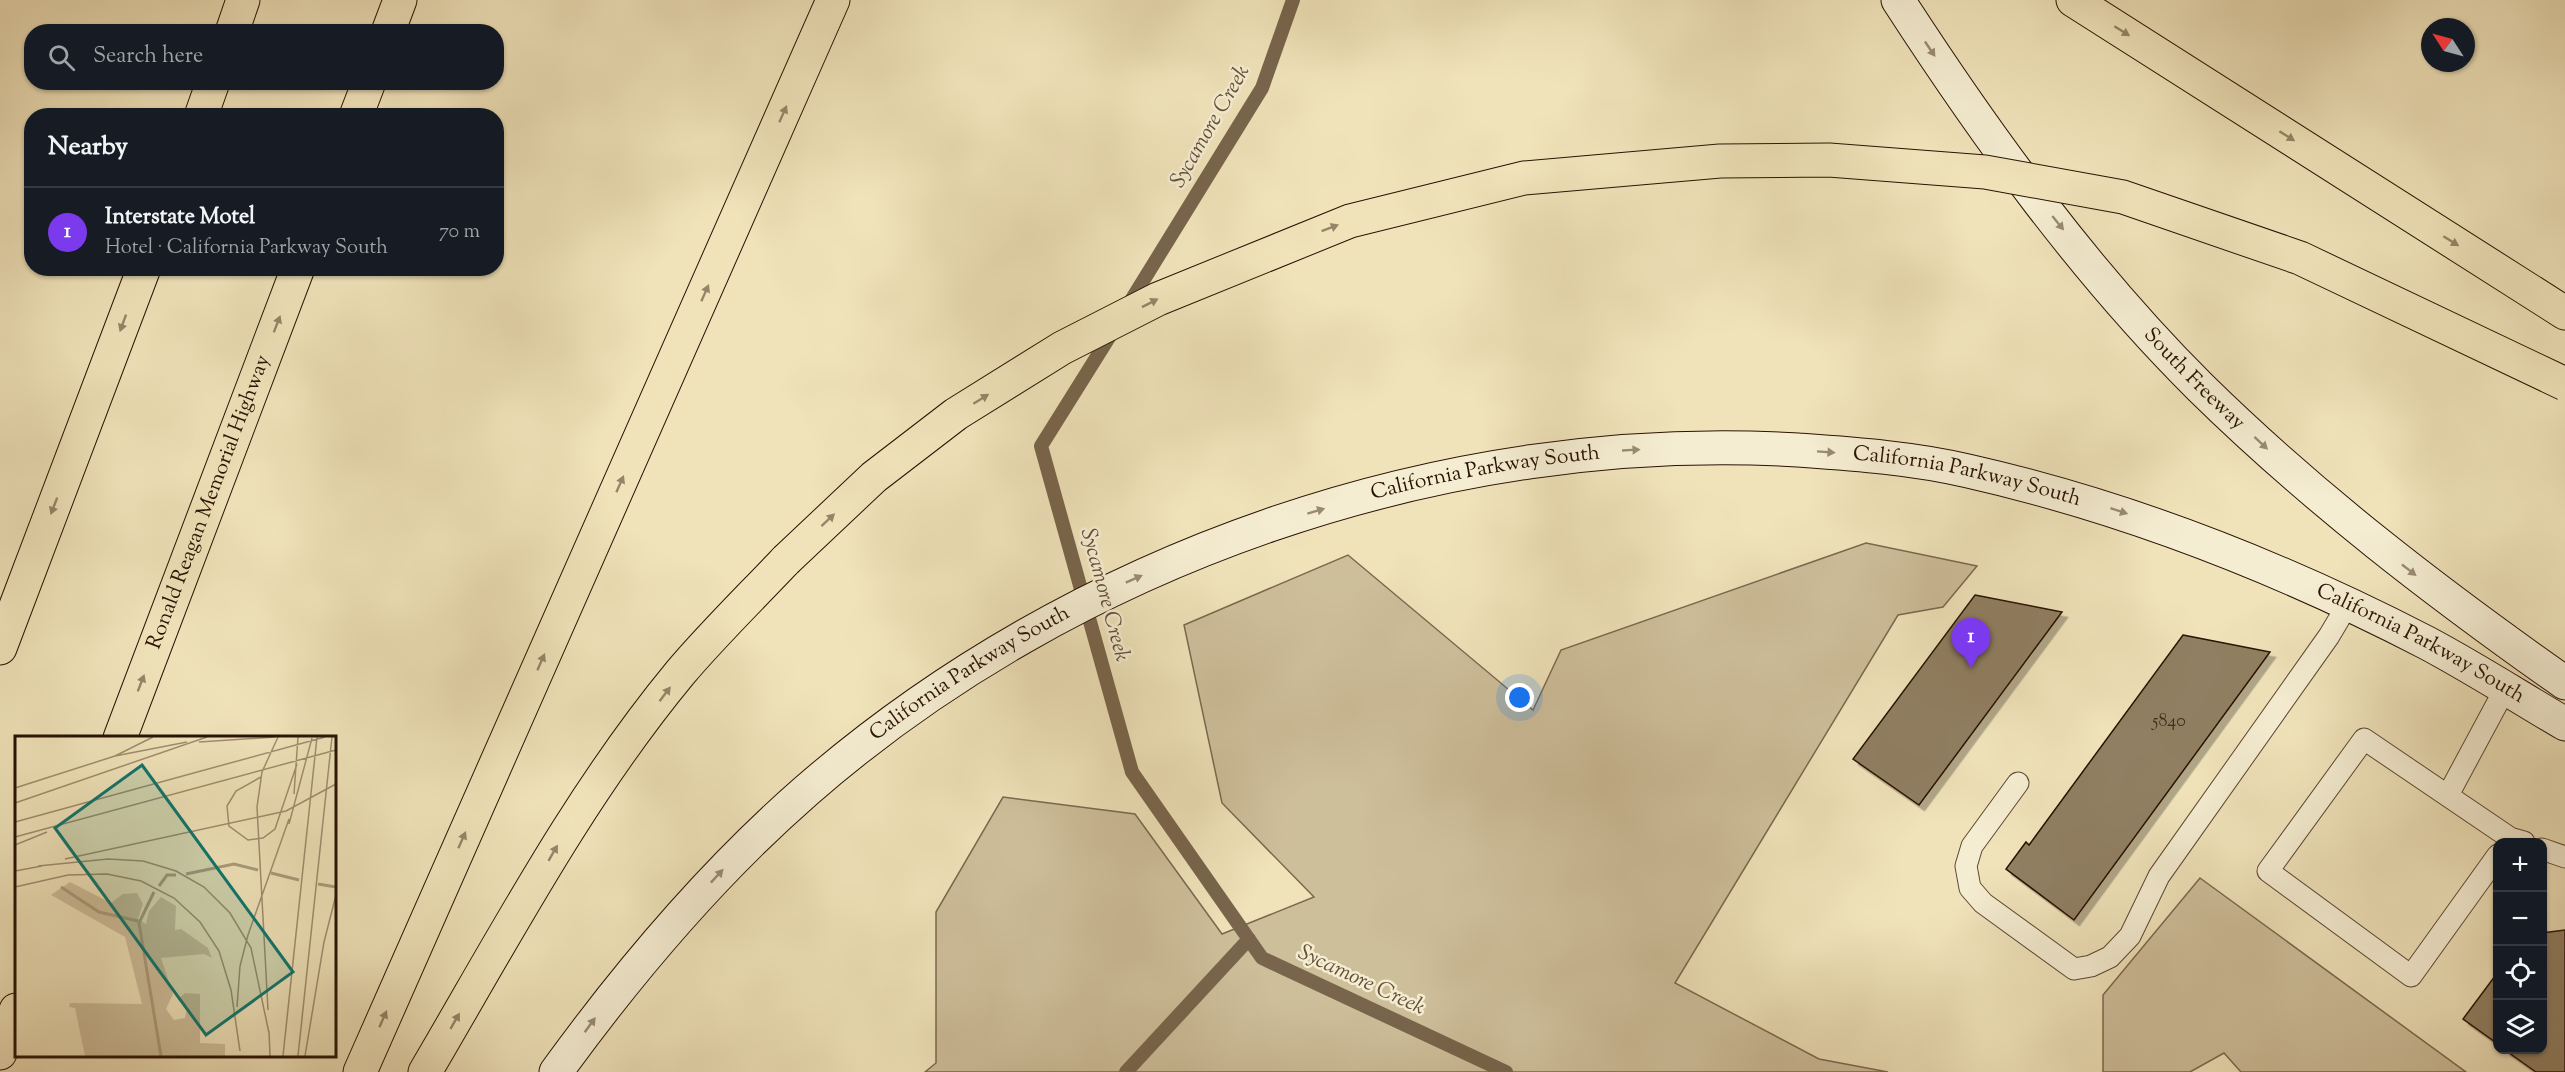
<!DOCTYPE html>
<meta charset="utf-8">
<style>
body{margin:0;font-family:"Sorts Mill Goudy",serif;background:#20242c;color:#f1f3f6}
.controls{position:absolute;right:18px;bottom:18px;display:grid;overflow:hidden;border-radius:12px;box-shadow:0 2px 4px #0004}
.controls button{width:54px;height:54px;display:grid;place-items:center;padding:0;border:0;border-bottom:2px solid #363941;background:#171b24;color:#f1f3f6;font:30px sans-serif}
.compass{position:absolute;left:2421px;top:18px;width:54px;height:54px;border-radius:50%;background:#171b24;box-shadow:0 2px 4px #0004;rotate:306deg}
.you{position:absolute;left:1520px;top:698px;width:21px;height:21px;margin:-15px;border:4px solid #fff;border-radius:50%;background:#1a73e8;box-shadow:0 0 0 9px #1a73e833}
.badge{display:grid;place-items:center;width:39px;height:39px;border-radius:50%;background:#7c3aed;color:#fff;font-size:20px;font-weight:700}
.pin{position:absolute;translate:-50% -50px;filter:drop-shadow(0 2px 3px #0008)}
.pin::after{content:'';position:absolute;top:32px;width:21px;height:18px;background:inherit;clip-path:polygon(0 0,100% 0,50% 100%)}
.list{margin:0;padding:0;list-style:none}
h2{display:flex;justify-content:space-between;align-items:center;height:78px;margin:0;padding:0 24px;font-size:26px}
h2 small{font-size:20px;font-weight:400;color:#9ea1a6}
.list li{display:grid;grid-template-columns:39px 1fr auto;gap:18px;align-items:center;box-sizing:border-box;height:90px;padding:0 24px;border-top:2px solid #363941}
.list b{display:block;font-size:22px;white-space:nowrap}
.list p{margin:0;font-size:20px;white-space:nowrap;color:#9ea1a6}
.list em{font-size:20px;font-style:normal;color:#9ea1a6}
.icon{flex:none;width:33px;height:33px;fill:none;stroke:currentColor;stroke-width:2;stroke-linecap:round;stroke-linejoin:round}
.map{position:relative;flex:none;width:2565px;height:1072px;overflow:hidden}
.search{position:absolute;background:#171b24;box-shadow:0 2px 4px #0004;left:24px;top:24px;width:480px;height:66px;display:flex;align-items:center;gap:15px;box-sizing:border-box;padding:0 21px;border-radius:24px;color:#9ea1a6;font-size:22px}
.panel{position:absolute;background:#171b24;box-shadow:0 2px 4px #0004;left:24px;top:108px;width:480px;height:168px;border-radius:24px}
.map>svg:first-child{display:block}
</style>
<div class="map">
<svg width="2565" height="1072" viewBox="0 0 2565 1072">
<defs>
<filter id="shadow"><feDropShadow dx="5.5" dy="5.5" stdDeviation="0" flood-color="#0004"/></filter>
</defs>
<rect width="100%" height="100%" fill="#f0e3ba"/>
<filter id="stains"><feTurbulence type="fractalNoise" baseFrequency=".00333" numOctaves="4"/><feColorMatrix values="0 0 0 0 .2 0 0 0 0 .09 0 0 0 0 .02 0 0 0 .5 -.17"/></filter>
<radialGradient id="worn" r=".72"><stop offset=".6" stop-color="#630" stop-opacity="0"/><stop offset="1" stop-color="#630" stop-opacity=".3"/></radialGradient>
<path fill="#cebf9b" stroke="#7c684f" stroke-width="1.5" d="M1866,543L1977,566L1943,607L1898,615L1675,983L1819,1059L1888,1072H925L936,1063V912L1003,797L1135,814L1222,934L1314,897L1222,803L1184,625L1348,555L1533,710L1561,650Z
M2200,878L2466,1072H2241L2224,1053L2190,1072H2103V995Z"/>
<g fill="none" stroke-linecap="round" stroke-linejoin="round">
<path stroke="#78654c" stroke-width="14" d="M1127,307L1262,88L1293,0
M1113,331L1041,446L1132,772L1262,958L1506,1072
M1126,1072L1249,939"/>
</g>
<path fill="#907f62" stroke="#291203" stroke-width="1.5" filter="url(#shadow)" d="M1975,595L2062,612L1919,805L1853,759Z
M2183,635L2270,652L2074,920L2006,869L2026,842L2029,845Z
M2565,930V1072H2536L2505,1050H2542V933Z
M2498,972V1044L2463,1019Z"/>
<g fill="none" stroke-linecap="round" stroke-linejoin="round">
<g stroke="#5b4631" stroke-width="23">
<path id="service" d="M2018,783L1972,846L1966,866L1970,888L1983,903L2074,969L2091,966L2110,957L2130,936L2159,876L2329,636L2348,604
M2448,795L2505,689
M2542,849L2565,857
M2498,855L2411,976L2268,871L2364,739L2510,838L2524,842"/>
</g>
<g stroke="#291203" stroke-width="35">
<g id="secondary">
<path id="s1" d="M1898,0C1986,136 2086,274 2201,388C2313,498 2437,593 2565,683"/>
<path id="s2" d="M556,1072C630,970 711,874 806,791C1073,558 1444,429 1798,450C1854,454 1913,458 1968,471C2127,507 2282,568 2427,643C2474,668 2519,697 2565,724"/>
</g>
</g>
<g stroke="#291203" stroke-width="35">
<g id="motorway">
<path d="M2073,0L2565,313"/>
<path d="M232,32L243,0"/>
<path d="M388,32L400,0"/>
<path d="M201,116L213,82"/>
<path d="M356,116L369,82"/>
<path d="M0,648L144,268"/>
<path id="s3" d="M120,738L298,268"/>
<path d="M0,1053L16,1010"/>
<path d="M360,1072L833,0"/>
<path d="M425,1072C505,936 579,795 680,673C713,634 751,597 786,560"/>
</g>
</g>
<use href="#service" stroke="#f5edd2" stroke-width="21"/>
<use href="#secondary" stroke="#f5edd2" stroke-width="33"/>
<use href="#motorway" stroke="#f0e3ba" stroke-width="33"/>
<g stroke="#291203" stroke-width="35" stroke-linecap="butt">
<path id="motorway-bridge" d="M786,560L874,477L956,414L1062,348L1158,299L1350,221L1524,178L1720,161L1829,160L1985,172L2123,197L2300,258L2565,384"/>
</g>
<use href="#motorway-bridge" stroke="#f0e3ba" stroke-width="33"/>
</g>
<defs><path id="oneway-solid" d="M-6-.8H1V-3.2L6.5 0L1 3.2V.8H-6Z" transform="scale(1.5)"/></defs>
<g fill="#968568">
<use href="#oneway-solid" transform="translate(2122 31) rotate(32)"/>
<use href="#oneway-solid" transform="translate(783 114) rotate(-66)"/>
<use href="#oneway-solid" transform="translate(2287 136) rotate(32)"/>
<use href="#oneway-solid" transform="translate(1330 228) rotate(-21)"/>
<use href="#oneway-solid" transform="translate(2451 241) rotate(32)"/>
<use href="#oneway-solid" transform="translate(705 293) rotate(-66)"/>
<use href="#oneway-solid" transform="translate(1150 303) rotate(-27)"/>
<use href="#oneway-solid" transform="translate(123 323) rotate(110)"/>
<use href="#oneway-solid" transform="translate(277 324) rotate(-69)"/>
<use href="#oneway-solid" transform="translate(981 399) rotate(-32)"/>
<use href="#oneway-solid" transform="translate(620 484) rotate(-66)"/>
<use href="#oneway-solid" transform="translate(54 506) rotate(111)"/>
<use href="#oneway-solid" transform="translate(828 520) rotate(-43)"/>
<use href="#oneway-solid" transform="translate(541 662) rotate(-66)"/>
<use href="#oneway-solid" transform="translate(141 683) rotate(-69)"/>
<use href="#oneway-solid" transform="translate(665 694) rotate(-53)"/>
<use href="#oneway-solid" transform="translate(462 840) rotate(-66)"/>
<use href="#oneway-solid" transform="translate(553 853) rotate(-60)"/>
<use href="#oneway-solid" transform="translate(383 1019) rotate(-66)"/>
<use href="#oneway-solid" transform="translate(455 1021) rotate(-60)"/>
</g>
<g fill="#998a75">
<use href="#oneway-solid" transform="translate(1930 49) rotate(56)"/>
<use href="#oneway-solid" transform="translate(2058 223) rotate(51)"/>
<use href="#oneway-solid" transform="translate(2261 443) rotate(43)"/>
<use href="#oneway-solid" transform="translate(1631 450) rotate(-3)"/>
<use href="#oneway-solid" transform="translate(1826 452) rotate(4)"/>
<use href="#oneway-solid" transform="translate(1316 511) rotate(-17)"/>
<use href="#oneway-solid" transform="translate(2119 511) rotate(18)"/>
<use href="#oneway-solid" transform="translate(2409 570) rotate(38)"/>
<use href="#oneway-solid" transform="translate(1134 579) rotate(-24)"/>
<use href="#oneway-solid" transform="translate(717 876) rotate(-47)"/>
<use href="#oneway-solid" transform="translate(590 1025) rotate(-54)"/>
</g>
<g text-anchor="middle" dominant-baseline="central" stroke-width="5" stroke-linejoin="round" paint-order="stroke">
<g font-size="18" fill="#432d1b">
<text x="2169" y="722">5840</text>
</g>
<g font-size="21" fill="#291203" stroke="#f5edd2">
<text stroke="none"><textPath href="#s1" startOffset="482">South Freeway</textPath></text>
<text stroke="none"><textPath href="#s2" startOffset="1137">California Parkway South</textPath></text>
<text stroke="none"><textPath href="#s2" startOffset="1623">California Parkway South</textPath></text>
<text stroke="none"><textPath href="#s3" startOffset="252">Ronald Reagan Memorial Highway</textPath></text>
<text stroke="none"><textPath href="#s2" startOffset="2109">California Parkway South</textPath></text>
<text stroke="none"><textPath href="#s2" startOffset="579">California Parkway South</textPath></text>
</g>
<g font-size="22" font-style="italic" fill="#645039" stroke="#f5edd2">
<text transform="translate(1211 127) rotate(-60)">Sycamore Creek</text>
<text transform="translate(1104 595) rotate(75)">Sycamore Creek</text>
<text transform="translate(1361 981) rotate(25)">Sycamore Creek</text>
</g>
</g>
<g transform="translate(15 736)">
<rect width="321" height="321" fill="#f0e3ba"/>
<path d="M55,146L96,167L108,158L122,157L128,168L123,183L131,188L134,175L146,161L161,170L160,194L166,193L193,212L197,222L189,218L146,222L158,258L151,273L159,284L170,282L172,271L163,263L170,257L185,258V307L210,308V320H70L60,272L54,271L55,267L127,268L110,201L36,159Z" fill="#cebf9b"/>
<path fill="none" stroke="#ac9c7c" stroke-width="3" d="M256,137L284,144M171,138L219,128L243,134M303,148L321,151M144,150L152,139H161M46,151L84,176L123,185M139,156L124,187L146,320"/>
<path fill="none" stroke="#a08f71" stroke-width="1.5" d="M184,6L260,1M100,20L172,6M246,41L221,55L212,70L214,90L233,104L248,102L260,93L282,28M0,52L100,20L138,1M279,58L283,1M0,67L192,1M0,86L310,1M274,88L297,2M0,101L321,14M0,109L32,96M50,123L271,75L321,48M23,130L93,123L128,125L161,135L189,151L215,177L236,212L254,297M0,135L27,130M0,151L53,139L92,138L126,145L159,162L185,186L204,215L216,254L225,315M222,271L225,230L233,199L274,83M253,274L242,71L247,36L263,1M254,295L255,320M268,320L302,1M283,320L317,1M290,320L309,206L321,159"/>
<path fill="#0f766e" fill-opacity="0.15" stroke="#0f766e" stroke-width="3" d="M127,29L278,236L191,299L40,92Z"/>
<rect width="321" height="321" fill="none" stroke="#291203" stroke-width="3"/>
</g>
<rect width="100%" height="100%" filter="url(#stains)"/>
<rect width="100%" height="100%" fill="url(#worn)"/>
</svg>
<div class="controls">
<button>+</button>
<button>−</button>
<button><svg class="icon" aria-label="locate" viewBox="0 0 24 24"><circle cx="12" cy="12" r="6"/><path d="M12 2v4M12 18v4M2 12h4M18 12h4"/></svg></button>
<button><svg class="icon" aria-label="layers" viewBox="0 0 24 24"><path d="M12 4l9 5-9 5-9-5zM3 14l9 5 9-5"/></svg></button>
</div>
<svg class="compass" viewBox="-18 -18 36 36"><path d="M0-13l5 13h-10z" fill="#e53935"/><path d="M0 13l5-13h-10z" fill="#9ea1a6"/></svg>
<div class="you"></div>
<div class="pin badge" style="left:1971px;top:668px">1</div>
<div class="search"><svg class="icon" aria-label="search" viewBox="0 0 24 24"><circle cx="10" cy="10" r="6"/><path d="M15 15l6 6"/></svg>Search here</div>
<section class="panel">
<h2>Nearby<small></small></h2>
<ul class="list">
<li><span class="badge">1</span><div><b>Interstate Motel</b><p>Hotel · California Parkway South</p></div><em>70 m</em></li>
</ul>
</section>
</div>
